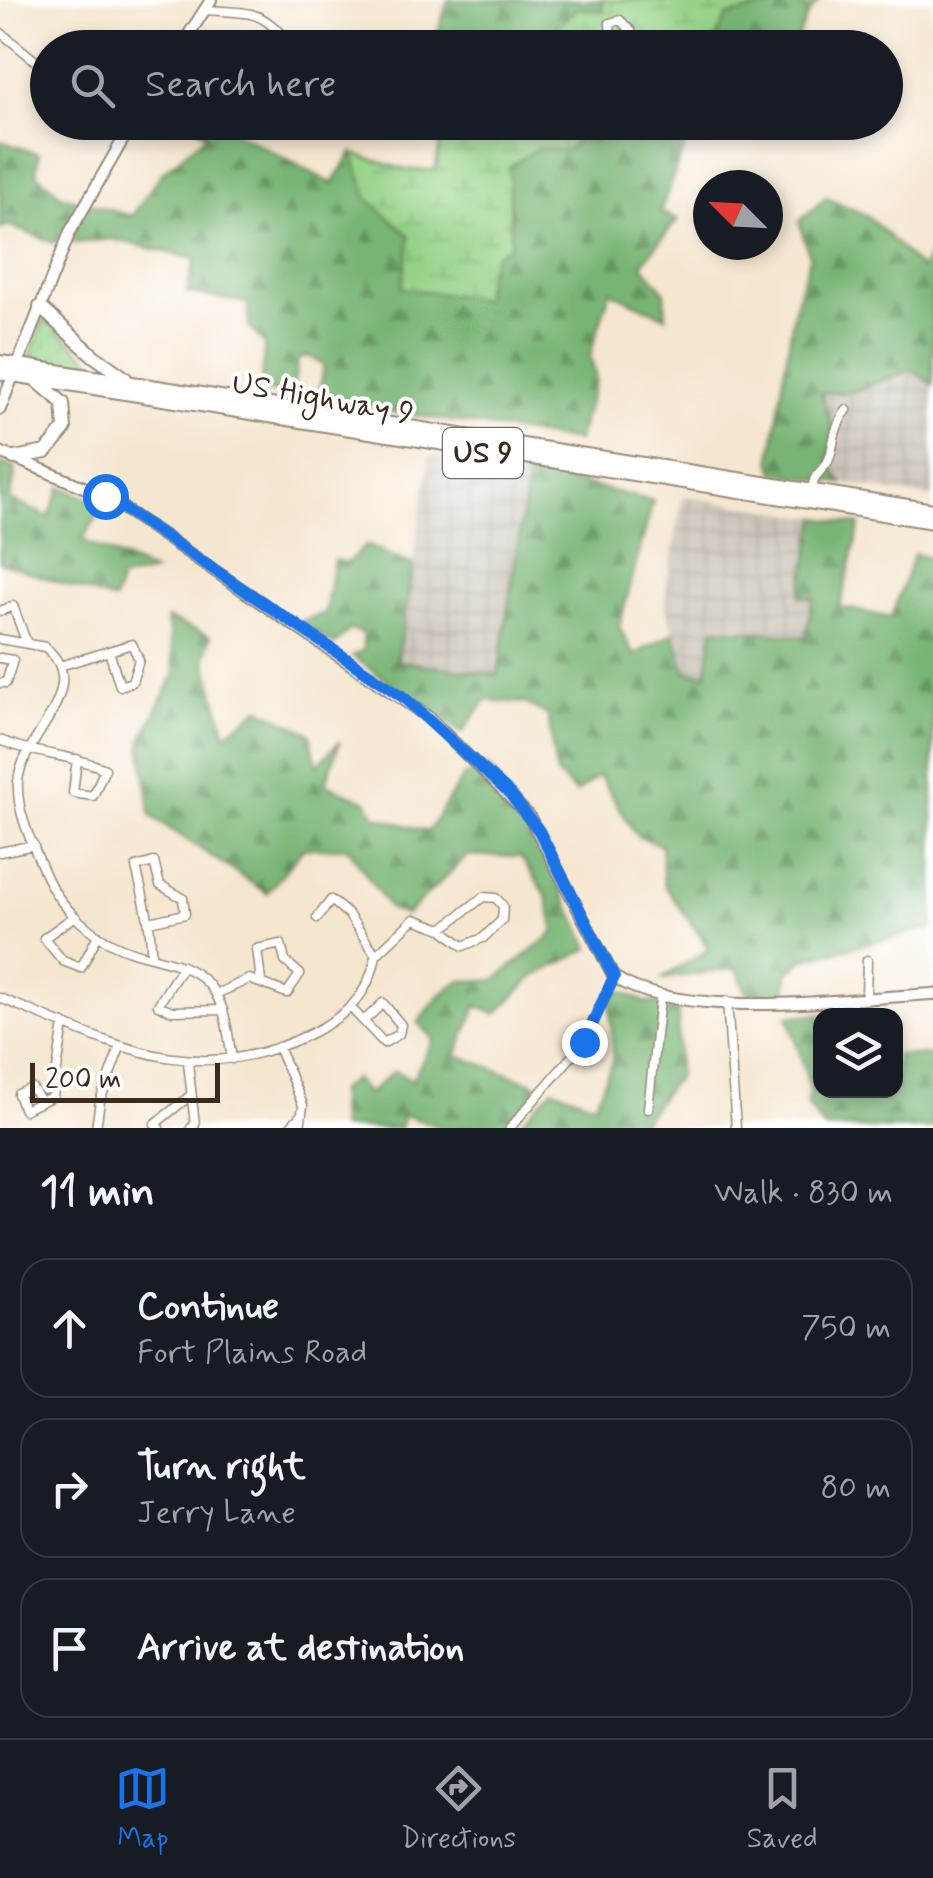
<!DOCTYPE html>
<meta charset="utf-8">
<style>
body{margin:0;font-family:Mynerve,sans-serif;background:#242831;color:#f1f3f6}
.controls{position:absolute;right:30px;bottom:30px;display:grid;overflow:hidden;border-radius:20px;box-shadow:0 5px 15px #0003}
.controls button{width:90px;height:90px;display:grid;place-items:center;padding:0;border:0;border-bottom:2px solid #363941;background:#171b24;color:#f1f3f6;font:50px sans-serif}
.compass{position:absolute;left:693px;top:170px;width:90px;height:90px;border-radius:50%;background:#171b24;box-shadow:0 5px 15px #0003;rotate:294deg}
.scale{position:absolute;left:30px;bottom:25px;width:190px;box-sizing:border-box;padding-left:10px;border:5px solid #3b2a1e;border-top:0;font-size:28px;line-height:35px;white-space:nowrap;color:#3b2a1e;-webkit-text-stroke:8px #fff;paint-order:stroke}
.stop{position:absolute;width:30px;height:30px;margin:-22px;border:8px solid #1a73e8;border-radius:50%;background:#fff}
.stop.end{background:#1a73e8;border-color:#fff;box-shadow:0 2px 10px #0008}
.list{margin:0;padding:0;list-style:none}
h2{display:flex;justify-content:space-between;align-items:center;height:130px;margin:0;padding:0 40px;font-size:42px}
h2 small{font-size:32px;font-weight:400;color:#9ea1a6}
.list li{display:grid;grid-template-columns:65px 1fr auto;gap:30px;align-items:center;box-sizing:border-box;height:140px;margin:0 20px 20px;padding:0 20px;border:2px solid #363941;border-radius:30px}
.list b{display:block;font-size:38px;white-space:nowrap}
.list p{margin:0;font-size:32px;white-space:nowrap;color:#9ea1a6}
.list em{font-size:32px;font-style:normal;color:#9ea1a6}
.icon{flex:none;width:55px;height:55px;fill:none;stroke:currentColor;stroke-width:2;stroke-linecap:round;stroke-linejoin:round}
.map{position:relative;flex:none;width:933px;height:1128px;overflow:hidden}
.search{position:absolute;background:#171b24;box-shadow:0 5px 15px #0003;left:30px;right:30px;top:30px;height:110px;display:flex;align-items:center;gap:25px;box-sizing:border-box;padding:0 35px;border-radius:55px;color:#9ea1a6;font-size:38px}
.sheet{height:610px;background:#171b24}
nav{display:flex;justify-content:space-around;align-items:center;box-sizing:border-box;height:140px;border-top:2px solid #363941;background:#171b24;font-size:28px;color:#9ea1a6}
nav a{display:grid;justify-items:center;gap:5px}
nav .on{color:#1a73e8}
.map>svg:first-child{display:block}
</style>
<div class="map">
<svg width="933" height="1128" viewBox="0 0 933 1128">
<defs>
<pattern id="industrial-grid" width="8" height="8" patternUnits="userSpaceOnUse" patternTransform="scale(2.5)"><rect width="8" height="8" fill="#cac3b8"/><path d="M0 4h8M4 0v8" fill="none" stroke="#aea89e"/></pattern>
<pattern id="grass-dots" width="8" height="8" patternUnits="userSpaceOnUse" patternTransform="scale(2.5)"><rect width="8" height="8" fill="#96d388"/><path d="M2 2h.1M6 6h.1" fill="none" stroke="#82b575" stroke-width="1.8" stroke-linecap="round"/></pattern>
<pattern id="forest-firs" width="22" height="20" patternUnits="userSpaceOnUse" patternTransform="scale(2.5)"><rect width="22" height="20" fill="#78b574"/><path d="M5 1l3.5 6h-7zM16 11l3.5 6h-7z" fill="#64935f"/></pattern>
<pattern id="wetland-marsh" width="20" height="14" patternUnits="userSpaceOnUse" patternTransform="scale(2.5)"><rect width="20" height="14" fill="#96d388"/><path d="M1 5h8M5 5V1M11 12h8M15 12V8" fill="none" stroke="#82b575"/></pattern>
</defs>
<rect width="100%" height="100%" fill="#fff"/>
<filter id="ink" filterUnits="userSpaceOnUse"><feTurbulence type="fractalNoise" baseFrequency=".01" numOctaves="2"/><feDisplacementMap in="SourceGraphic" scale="20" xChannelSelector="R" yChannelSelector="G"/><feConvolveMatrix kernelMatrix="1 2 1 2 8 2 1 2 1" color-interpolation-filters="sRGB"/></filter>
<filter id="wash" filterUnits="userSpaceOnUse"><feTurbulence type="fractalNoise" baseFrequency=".0048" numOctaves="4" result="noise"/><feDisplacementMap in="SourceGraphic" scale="40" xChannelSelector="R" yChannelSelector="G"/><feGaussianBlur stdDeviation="2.25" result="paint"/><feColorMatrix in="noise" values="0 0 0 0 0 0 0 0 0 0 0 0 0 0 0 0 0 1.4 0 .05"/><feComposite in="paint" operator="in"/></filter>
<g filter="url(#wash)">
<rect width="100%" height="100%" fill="#f5e6cf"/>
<path fill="url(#industrial-grid)" d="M911,370L933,384V498L842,483L828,461L820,393L851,392Z
M430,455L529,471L498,676L397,661Z
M683,496L817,518L800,595L814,598L805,637L714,628L705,675L686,672L664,601Z"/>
<path fill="url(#grass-dots)" stroke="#687e53" stroke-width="2.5" d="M43,320L49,322L103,371L29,359Z"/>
<path fill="url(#forest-firs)" stroke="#5a7049" stroke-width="2.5" d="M448,0H602L603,11L555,28L564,47L433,48Z
M797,1L809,12L794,47H747L724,41L722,47L712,48L727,16Z
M191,123H219L333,184L352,153L368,199L410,236L494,256L511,245L509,167L539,148L566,151L577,142L536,129L538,123H693L660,212L678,219L642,264L665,292L666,317L610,291L590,355L596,379L577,441L318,400L324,366L309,356L298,359L292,395L260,390L265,345L249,327L248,303L187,293L195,259L112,239L74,243L61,235L54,243L8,225L0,229V141L39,154L36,173L62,196L132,216L161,174L206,135Z
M826,197L868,216L921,269L933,248V384L911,370L851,392L821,393L834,432L828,461L842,483L775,473L771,459L794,309L810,258L799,222Z
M0,463L16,468L10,500L49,517L61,487L105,505L82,540L153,572L121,579L114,601L0,562Z
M529,471L653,501L619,627L634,655L673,633L687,672L706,675L714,628L805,637L814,598L800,596L817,518L860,525L840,607L891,618L914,554L933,559V928L804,959L788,973L786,996L747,994L737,968L661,979L709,949L664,884L661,845L637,836L599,775L576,793L556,773L548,715L525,703L486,700L462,733L352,656L363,651V633L350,629L334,645L299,622L325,613L334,560L347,563L367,545L413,565L397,661L498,675Z
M167,619L211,636L205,658L226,735L259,708L310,733L317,765L340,741L325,784L367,801L375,816L428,832L463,777L489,767L535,838L590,948L532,978L496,1014L477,1006L456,1055L541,1086L502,1128H443L404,1115L400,1128H340L339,1090L354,1079L368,1094L394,1071L412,1080L434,1039L418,1023L438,997L459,981L495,980L555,932L547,896L521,857L468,855L406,915L390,909L348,848H303L267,893L151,816L141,742L175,673Z
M618,990L645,1002L678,1005V1075L637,1128H515L553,1089L595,1104L613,1060L610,1006Z
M825,1014L820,1016V1090L865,1091L888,1101V1091L896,1090V1055H933V1128H824L807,1104L811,1090L788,1016Z"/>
<path fill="url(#wetland-marsh)" stroke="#687e53" stroke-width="2.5" d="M602,0H820L809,12L797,1L727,16L712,47H564L555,28L577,8L603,11Z
M444,123H538L537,129L578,141L566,151L538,148L509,167L511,245L494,256L481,299L402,288L410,236L368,199L352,153L406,170H435Z"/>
</g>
<g filter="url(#ink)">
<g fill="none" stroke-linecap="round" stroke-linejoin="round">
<g stroke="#988876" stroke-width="11">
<path id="minor" d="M205,10C266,14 253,10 299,48
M620,20L631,31L611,42L610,23Z
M0,32L48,71
M111,122L126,134
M812,490C814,474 819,474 827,463C835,452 830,431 847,410
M0,611L13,606L26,641
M0,639L45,647C95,688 21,737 18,782C16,811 32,843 43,869C59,909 95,941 136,953C166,962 197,964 215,993C227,1012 228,1037 232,1059
M0,658L13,660L6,683H0
M60,666L132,644L139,660L132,682L120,686L109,651
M0,740C34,755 71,754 105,769L93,796L73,793L77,759
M0,852L34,845
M75,916L44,938L63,961L81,968L98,935
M149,922L185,914L183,898L160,885L154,862L136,867C143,897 152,926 151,957
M376,955L414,919L442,929L463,946L483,938L502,920L503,906L496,898L483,897L442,929
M183,966L158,1005L172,1011L223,1010
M216,994L249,979L287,993L300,974L285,961L281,944L257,949L261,981
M866,997L867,960
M0,998C110,1042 192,1092 310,1034C346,1016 369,996 376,955L348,914L331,900L317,918
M727,1001L736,1128
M351,1008L384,1043L399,1034L401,1025L383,1003L365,1020
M278,1047L303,1105L300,1128
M188,1062L195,1125L191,1128
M41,1101L32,1088L18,1094L24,1110L53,1096L64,1024
M648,1109L660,998
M96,1128L100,1101L120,1047
M159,1128L155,1124L191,1095
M289,1128L301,1115
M510,1128L584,1042L614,977"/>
</g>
<g stroke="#988876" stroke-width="14">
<path id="tertiary" d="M180,48L211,0
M0,409L70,232L133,122
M0,452L105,496L428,717L529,816L614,977C681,1022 851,998 933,994"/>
</g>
<g stroke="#988876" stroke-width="16">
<path id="trunk" d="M40,307L94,356L125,378
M0,362L933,510
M0,373L933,522
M14,458L46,452L65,429L63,403L36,380"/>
</g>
<use href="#minor" stroke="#fff" stroke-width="8"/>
<use href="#tertiary" stroke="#fff" stroke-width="10"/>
<use href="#trunk" stroke="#fff" stroke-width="12"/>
</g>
</g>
<g fill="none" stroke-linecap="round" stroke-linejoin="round" filter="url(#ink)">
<path stroke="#1a73e8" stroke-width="12" d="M105,496L403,697L510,794L539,831L614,977L584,1042"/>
</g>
<g text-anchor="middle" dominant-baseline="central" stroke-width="8" stroke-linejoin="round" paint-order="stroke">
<rect fill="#fff" stroke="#766a62" stroke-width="2.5" x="443" y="428" width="80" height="50" rx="8"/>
<g font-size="30" font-weight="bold" fill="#3b2a1e">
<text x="483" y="453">US 9</text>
</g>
<g font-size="32" fill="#3b2a1e" stroke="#fff">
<text transform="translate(323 399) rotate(10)">US Highway 9</text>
</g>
</g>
</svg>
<div class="controls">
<button><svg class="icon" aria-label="layers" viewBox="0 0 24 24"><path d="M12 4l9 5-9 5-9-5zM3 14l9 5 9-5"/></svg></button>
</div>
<svg class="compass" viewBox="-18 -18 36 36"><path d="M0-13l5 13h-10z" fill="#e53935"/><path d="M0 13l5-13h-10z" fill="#9ea1a6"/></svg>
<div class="scale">200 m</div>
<div class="stop" style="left:105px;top:496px"></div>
<div class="stop end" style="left:584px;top:1042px"></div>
<div class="search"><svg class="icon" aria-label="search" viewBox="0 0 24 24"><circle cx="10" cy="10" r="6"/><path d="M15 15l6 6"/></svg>Search here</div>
</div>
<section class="sheet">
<h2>11 min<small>Walk · 830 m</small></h2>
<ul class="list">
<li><svg class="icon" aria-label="ahead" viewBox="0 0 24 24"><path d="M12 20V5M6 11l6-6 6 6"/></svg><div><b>Continue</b><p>Fort Plains Road</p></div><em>750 m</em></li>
<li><svg class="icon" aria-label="right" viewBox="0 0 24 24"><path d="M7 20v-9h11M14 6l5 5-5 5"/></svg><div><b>Turn right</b><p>Jerry Lane</p></div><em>80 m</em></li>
<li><svg class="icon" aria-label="arrive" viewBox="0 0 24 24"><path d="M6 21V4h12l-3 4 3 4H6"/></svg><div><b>Arrive at destination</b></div></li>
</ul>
</section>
<nav>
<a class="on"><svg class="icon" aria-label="map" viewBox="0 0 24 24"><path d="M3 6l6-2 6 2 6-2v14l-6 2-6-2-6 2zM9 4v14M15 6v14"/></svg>Map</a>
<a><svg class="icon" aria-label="directions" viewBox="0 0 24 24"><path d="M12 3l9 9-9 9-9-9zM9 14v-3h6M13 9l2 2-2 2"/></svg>Directions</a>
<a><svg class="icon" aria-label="saved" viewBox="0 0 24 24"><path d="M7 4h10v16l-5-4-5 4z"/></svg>Saved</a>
</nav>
